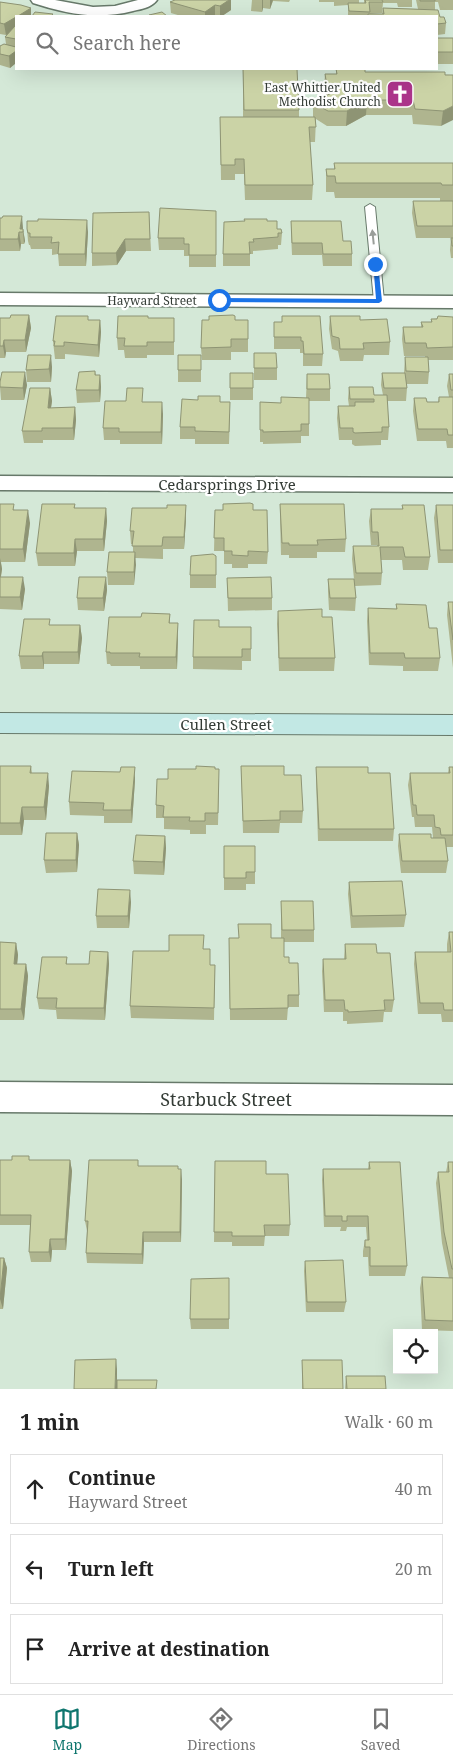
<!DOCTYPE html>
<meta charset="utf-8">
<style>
body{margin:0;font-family:"Noto Serif",serif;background:#f2f2f2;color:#222}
.controls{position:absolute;right:15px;bottom:15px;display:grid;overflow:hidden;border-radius:0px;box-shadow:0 5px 20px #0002}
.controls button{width:45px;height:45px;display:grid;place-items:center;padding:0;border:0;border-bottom:1px solid #e0e0e0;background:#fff;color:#222;font:25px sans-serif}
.stop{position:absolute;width:15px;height:15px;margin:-11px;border:4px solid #1a73e8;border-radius:50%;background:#fff}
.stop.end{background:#1a73e8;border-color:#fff;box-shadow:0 1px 5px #0008}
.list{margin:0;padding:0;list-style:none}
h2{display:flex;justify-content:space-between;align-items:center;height:65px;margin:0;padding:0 20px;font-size:21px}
h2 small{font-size:16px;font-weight:400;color:#767676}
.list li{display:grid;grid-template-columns:32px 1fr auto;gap:15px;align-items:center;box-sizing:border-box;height:70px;margin:0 10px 10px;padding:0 10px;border:1px solid #e0e0e0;border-radius:0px}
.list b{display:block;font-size:19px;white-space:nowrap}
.list p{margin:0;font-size:16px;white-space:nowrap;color:#767676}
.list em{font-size:16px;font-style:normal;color:#767676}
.icon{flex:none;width:28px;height:28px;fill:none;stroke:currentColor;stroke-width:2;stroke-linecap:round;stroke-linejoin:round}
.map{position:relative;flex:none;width:453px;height:1389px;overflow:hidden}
.search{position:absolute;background:#fff;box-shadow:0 5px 20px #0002;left:15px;right:15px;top:15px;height:55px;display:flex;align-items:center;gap:12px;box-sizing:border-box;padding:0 18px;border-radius:0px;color:#767676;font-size:19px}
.sheet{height:305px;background:#fff}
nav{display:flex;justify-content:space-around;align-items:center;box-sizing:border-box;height:70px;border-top:1px solid #e0e0e0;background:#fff;font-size:14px;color:#767676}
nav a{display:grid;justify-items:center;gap:2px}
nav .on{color:#0f766e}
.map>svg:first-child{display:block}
</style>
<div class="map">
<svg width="453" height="1389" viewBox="0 0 453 1389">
<rect width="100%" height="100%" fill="#d4e8d7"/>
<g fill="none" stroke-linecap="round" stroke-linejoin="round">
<g stroke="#67796a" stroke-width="2">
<path id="lane" d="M370,204L375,207L384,301L379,304L374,301L365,207Z"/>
</g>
<g stroke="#67796a" stroke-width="3">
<path id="street" d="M31,0H55L93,7L115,6L138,0H157C151,8 141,9 133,11C98,20 67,14 33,3Z
M0,293L453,296V308L0,305Z
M0,476L453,478V492L0,490Z
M0,1082L453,1085V1115L0,1112Z"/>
</g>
<g stroke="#67796a" stroke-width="2">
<path id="secondary" d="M0,713L453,715V735L0,733Z"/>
</g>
<use href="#lane" fill="#fff" fill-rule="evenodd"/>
<use href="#street" fill="#fff" fill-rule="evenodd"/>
<use href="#secondary" fill="#c2e8e4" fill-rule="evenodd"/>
</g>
<path fill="#afb58f" d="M175,0H231V10L222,16H181L171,13L170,2Z
M252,0H290L289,2L273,1L270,9L263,8L262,12L251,11Z
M319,0H359V3H364V0H412V7H398L397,3H383L382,13L370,14H382L383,8L418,9L416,0H453V10H440L438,2H435V10L440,17L446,23L445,34L437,35V16H348V5L334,6V2H319Z
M0,2L31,8V16H16V63L10,68L0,65V46L6,44L5,37L8,34L6,35L0,34Z
M437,38H453V64H437Z
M243,69L299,110V117H313V103L326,96L324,89L325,74H336V69L365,72L453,75L441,126L413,124L412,115H366L346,126H327L316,119L315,142H310L313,185L312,200H245L244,174H235V180H221L220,117H243Z
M334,163H453V201H440V198H335L334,192H326V169H334Z
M413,201H453V258H451L450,250L451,238H416L412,213Z
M216,211V267H189V256H184V250H159L158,238Z
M149,212L151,251H126L117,265L92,266V253Z
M0,218L23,229L25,241L24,244H21L20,251H0Z
M267,221L282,233L281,245H278V249L253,251V254H250V266H223V254Z
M291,221L343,241L352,254V266H323L322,255H292L291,233Z
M27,229L88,232L86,266H59L58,254L52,255V249H31L30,245H29L28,241Z
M29,315L31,328L26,352H6L5,358H0V318H10Z
M330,316L360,320L390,342L389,355H364L363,361H340L338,351L332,349L329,329Z
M453,317V360H428L429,372L428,384H407V388L406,401H387L389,427L388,440H381V445L355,446L352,444V440H339L337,418L338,406H349L348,399L349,387L374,395H383L381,385L382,373H404L405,357H425V356H404L402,339L403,327H421V322H431V319Z
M148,318H174V355H147V358H125L124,350H118L117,338Z
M89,320H100L101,332L99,357L65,354V359H55L53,341Z
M235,320H248V352H231V360H202L201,348Z
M274,322H282L323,354L322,366H303V353H300V349H274Z
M254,353L277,368V380H254Z
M201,355V382H178V370Z
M52,367L51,382H27L26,370Z
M95,371L96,375H100L101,387L100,402L77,403L76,390Z
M230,373H253V400H230Z
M307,374L330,389V401H309V436H301V443L263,444V442H260V402L281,403L306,398Z
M449,374H453V448H447L446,441H417L413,411L414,398L427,402H438L439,397H449L447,386Z
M27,385L24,400H1L0,387Z
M50,388L52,401L51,408L75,407L76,420L74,440H43V443H24L22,431Z
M143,402L163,414L162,444H120V440H104L103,428Z
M220,402L230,415L229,444H195V439H180V427Z
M0,504L15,510L30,523L25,562H1L2,569L1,577L25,589L22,610L0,609Z
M75,504V508H106L107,521L104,551H77L75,566H38L36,553Z
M280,504L346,539L345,552H317V558H289V555H281L280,517Z
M186,505V518L184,549H163V559L135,558L134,585H108L107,572L133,552V544H131L130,531L167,508Z
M402,505L430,557L428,570H403L402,560H381L382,573L381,585L355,586L356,598L355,611L329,610L328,592V579H354L352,559L353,546H377V545H371L369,521L371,509H402Z
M436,505H453V563H438L434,518Z
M215,510H253L268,552L267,564H248V568H232V564H224V551H214Z
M216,556V588H190V575Z
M106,577L107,590L104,611L78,610L77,598Z
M227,578L272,598V610L228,611Z
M448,602H453V668L447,615Z
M396,604L440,658L438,671H403V666L369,665L367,621L368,608L396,609Z
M278,611L322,617L335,658L334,671H279L277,624Z
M170,614V623L178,635L177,669H140V666H111L110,664H107L106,652L141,617Z
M219,620V627H251V661H242V670L193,669V657Z
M51,625H80L82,638L79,664H44V669H21L19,656Z
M0,766H31L32,773L49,786L46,820H24L22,835H0Z
M241,766L284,775L303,811L302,823H280L279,833H243Z
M316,767L368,773L394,829L393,841H318L316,780Z
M449,767H453V847H446L448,861L446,873H401L398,846L399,834L433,838L432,827H415L414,817H412L408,785L410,773H448Z
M215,769L219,782L218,825H206V834H190V830L164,829V818H156V805L168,779Z
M135,780L132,823H104V816L70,815L69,802Z
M77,833L79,845L77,872L46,873L44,860Z
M165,836L166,848L164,875L134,874L133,861Z
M224,846L255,872V884H246V890H224Z
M349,882L406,915L404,927L351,928L348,894Z
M281,901L314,930V942H284V957L289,963L299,995V1007H288L287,1020H230L229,938H281Z
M131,902L129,928H97L96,916Z
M449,932H453V1022H442L441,1014H418L414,964L415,952H447V944Z
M0,942L16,943L18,955L17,964H26L28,976L24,1020H0Z
M345,944L377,953L394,1000L392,1012H384L383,1022L347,1024V1021H343V1012H324L322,971L323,959H344Z
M204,949L210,965H215L214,1020L131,1018L130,1006L169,951Z
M108,952L109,964L105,1020L57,1019L56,1010L39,1009L37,998L67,957V964H89Z
M29,1156V1160H70L72,1171L66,1250H52L51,1262H31L29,1252L30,1225H0V1160H12Z
M138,1160V1166L178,1169L182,1180L181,1242H144L143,1264L87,1263L86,1253L87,1231L85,1221Z
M215,1161L266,1174L290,1225L289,1236H265L264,1246H232V1242H214Z
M369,1162L407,1266L405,1276H369L368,1257H363V1251L365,1240H367L366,1227H347L346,1231H340L341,1227H324L322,1180L323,1169H368Z
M448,1162H453V1331L422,1330L420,1288L422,1277L449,1278L442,1243L436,1183L438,1172H446Z
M0,1258H4L7,1268L3,1309H0Z
M305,1261L346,1302L344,1312H306L304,1271Z
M229,1278V1329H191L190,1319Z
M302,1360L343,1389H302Z
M346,1376L386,1389H345Z"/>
<path fill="#8e9474" d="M229,0H231V10L222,16H220V6Z
M262,0H263V8L262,12Z
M270,0H273L270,9Z
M215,5V16H205V12Z
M31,8V16H18Z
M16,17V29L6,35L4,24Z
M16,51V63L10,68L9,56Z
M367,100L366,115L346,126L347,111Z
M453,106V120L441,126L443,111Z
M22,216L23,228L22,232L20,229Z
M87,220L88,232L86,266L85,254Z
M23,229L25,241L24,244L23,232Z
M19,232L21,244L20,251L18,239Z
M125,239L126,251L117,265L116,253Z
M29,315L31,328L26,352L25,340Z
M100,320L101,332L99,357L98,345Z
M4,340L6,352L5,358L3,346Z
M51,355L52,367L51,382L49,369Z
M25,372L27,385L24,400L23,388Z
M100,375L101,387L100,402L99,390Z
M50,388L52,401L49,420L48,408Z
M162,402L163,414L162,444L161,432Z
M75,407L76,420L74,440L73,428Z
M186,505V518L184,549V537Z
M106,508L107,521L104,551L103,539Z
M28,510L30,523L25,562L23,549Z
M75,539L77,551L75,566L74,553Z
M135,552L136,565L134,585V572Z
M0,558L2,569L0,581Z
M23,577L25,589L22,610L20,597Z
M106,577L107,590L104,611L103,598Z
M178,623V635L177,669L176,657Z
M80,625L82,638L79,664L78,652Z
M43,652L44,664V669L42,656Z
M135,767V780L132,823L131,810Z
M48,773L49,786L46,820L44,807Z
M22,807L24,820L22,835L20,823Z
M77,833L79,845L77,872L76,860Z
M165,836L166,848L164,875L163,862Z
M130,890L131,902L129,928L128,916Z
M16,943L18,955L16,976L14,964Z
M108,952L109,964L105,1020L104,1008Z
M26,964L28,976L24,1020L21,1009Z
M70,1160L72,1171L66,1250L65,1239Z
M181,1169L182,1180L181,1242L180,1232Z
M143,1232L144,1242L143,1264L142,1254Z
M50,1239L52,1250L51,1262L49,1252Z
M4,1258L7,1268L3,1309L0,1299Z
M116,1359L117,1369V1389H115Z"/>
<path fill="#cbd3a6" stroke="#8e9474" d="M175,0H229L220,6L215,5L205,12L170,2Z
M365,0H382L383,2H369L370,12L349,11L348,3H366Z
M420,0H435V1H420Z
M0,2L21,5L31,8L18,16H16V17L4,24L0,23Z
M383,8L438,10L440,17H444L446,23L437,24V16H368V14H384Z
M35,12L53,14L51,16H32Z
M162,12L167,16H151L149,15Z
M15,26H16V39L5,37Z
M437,38H453V52H437Z
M4,44L16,47V51L9,56L0,54V46Z
M243,69H297L299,110H244Z
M336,69H365V72H445V75H453V106L443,111L415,109L413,100H367L347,111H328L313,103L333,92H328L325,74H337Z
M220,117H315L316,127H309L313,185H245L244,159H235V165H221Z
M334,163H453V185H442L441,183H336L335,176H327L326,169H335Z
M413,201H453V226H417Z
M160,208L216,211V255H189V244H184V238H158Z
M149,212L150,239H125L116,253H92L93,213Z
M3,216H22L20,229H23V232H19L18,239H0V218H2Z
M38,219L87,220L85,254H58L59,242L51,243L52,237H30V233H28L27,229V221H38Z
M244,219H267V221H277V229H281L282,233H278V237L253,239L254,242H249L250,254H223L224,222L245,221Z
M291,221H341L343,241H351L352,254H323L322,243H292Z
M451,238H453V246H452Z
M11,315H29L25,340H4L3,346H0V318H10Z
M233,315L235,316V320H248V339H231V347L201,348L202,320H209V316Z
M56,316H88V320H100L98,345L64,342V346H54L55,341H53Z
M118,316H148V318H174V342H147V346H124L125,338H117Z
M282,316H320L323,354H304L303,341H301V337H274V322H282Z
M330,316H360V320L387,319L390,342L363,343L364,349H340L339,338L332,336Z
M438,316L453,317V347L427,348L426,343H405L403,327H423L421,322H432L431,319H437Z
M254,353H276L277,368H254Z
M28,355H51L49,369L26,370Z
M178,355H201V370H178Z
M405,357H428L429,372L406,371Z
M95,371V375H100L99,390H76L79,372Z
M2,372H25L23,388L0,387V382Z
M230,373H253V388H230Z
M382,373H405L407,388H384Z
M307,374H329L330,389H307Z
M449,374H453V390H451Z
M349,387H373L374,395H387L389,427H382V432L355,433L353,432V428H340L338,406H355V402H374V399H350Z
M30,388H50L48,408L75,407L73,428H42V431H22Z
M127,388H143L142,402H162L161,432H119V428H103L105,401H126Z
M198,396H220V402H230L229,432L195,431V427H180L182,399L198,400Z
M281,397L309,398V424H301V431L263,432V430H260V402L281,403Z
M439,397H453V435H448L447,429H418L414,398H426L427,402H439Z
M250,503L253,504V510H267L268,552L248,551V556L232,555V551H224V538H214L215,510H223V504Z
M0,504H14L13,510H28L23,549H0Z
M42,504H75L74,508H106L103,539H75L74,553H36Z
M280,504H344L346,539L317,540L318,545H289V543H282Z
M167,505H186L184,537H163L162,546H132L134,531H130L132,508H167Z
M402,505H424L430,557H405L403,547H380L382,573H356L353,546H379L378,532H372L371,509H403Z
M436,505H453V550H440Z
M109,552H135L134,572H107Z
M213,554L216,556V575H190L191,556Z
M0,577H23L20,597H0Z
M79,577H106L103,598H77Z
M271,577L272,598H228L227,578Z
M328,579H354L356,598H330Z
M448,602H453V640Z
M396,604L426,605L429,628H437L440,658H405L404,653H370L368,608L397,609Z
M322,609V617H332L335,658H279L278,611Z
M142,613L170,614L169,623H178L176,657H139L140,653H110V652H106L109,617H141Z
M24,619H50L49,625H80L78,652H43L42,656H19Z
M194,620H219V627H251V649H242V657H193Z
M0,766H31L30,773H48L44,807H22L20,823H0Z
M196,766L215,767V769H219L218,813H205V821H189L190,817H163L164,806L156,805L157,779H168V769H196Z
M241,766H284V775H301L303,811H280V820L243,821Z
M121,767H135L131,810H103L104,803L69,802L72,771L120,772Z
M316,767H368V773H390L394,829H319Z
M449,767H453V835H441L440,828L435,827L434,815H417L416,805H413L410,773H450Z
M46,833H77L76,860H44Z
M399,834H431V838H445L448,861H402Z
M136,835L165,836L163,862L133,861Z
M224,846H255V872H246V878H224Z
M402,881L406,915L352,916L349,882Z
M98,889L130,890L128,916H96Z
M281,901H313L314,930H282Z
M238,924H271V938H284V957H289V963H298L299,995H288V1008L230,1009L229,938H239Z
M449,932H453V1010H444L443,1003H420L415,952H451Z
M169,935H204L203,949H210V965H215L214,1008L130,1006L133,951H169Z
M0,942L16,943L14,964H26L21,1009H0Z
M345,944H376L377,953H390L394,1000H384L385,1010L348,1012V1010H345L344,1000H325L323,959H346Z
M90,951L108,952L104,1008H56L57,998H37L42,957H67L66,964H89Z
M12,1156H29V1160H70L65,1239H50L49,1252H29L31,1215H0V1160H12Z
M89,1160H138V1166H178V1169H181L180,1232H143L142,1254L86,1253L88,1221H85Z
M215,1161H266V1174H288L290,1225H264L265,1236H232V1232H214Z
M369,1162H400L407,1266H370V1247H365V1240H369L368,1216H347V1221H342V1216H325L323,1169H370Z
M448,1162H453V1269H452L444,1232L438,1172H449Z
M0,1258H4L0,1299Z
M343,1260L346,1302H307L305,1261Z
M422,1277L453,1278V1321L425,1320Z
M229,1278V1319H190L191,1279Z
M116,1359L115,1389H74L75,1360Z
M302,1360H342L343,1389H303Z
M346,1376H385L386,1389H347Z
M117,1380H157L156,1389H117Z"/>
<defs><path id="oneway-solid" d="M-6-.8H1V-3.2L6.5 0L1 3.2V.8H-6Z" transform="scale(1.25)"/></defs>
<use fill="#9a9e9a" href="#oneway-solid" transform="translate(373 237) rotate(-96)"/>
<path fill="#1a73e8" d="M373,262L378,264L382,301L379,303L219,302L216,300L219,298L376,299Z"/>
<defs>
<g id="church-square" transform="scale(1.4375)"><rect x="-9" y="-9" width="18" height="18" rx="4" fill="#ab348a" stroke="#fff"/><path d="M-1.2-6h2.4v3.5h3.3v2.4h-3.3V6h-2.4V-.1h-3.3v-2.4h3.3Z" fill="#fff"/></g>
</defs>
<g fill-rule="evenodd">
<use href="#church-square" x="400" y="94"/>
</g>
<g text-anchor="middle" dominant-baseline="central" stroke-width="4.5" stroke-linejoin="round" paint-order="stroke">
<g font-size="12" fill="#343c36" stroke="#fff" text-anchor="end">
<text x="381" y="87">East Whittier United<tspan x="381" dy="14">Methodist Church</tspan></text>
</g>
<g font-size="12" fill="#343c36" stroke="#fff">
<text x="152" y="300">Hayward Street</text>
</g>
<g font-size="15" fill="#343c36" stroke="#fff">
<text x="227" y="484">Cedarsprings Drive</text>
<text x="226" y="724">Cullen Street</text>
</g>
<g font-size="18" fill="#343c36" stroke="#fff">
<text x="226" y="1099">Starbuck Street</text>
</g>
</g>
</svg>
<div class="controls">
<button><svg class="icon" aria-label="locate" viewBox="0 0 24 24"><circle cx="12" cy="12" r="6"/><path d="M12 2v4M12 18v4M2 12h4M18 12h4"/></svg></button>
</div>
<div class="stop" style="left:219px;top:300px"></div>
<div class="stop end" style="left:375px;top:264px"></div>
<div class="search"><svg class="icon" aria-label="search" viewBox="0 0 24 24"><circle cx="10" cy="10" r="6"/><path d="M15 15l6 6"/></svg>Search here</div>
</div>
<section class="sheet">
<h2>1 min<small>Walk · 60 m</small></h2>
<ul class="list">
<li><svg class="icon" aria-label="ahead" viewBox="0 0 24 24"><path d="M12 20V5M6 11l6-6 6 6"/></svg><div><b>Continue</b><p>Hayward Street</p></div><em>40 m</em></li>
<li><svg class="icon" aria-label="left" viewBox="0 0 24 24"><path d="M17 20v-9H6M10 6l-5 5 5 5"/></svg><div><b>Turn left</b></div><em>20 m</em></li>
<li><svg class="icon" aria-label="arrive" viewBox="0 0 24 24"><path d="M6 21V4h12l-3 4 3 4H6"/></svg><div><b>Arrive at destination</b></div></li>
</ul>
</section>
<nav>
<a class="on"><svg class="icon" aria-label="map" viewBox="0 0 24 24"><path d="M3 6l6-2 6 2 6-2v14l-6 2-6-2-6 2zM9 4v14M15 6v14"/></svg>Map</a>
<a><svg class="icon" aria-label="directions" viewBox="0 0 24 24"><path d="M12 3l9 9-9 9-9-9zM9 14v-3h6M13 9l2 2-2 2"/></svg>Directions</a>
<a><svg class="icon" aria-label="saved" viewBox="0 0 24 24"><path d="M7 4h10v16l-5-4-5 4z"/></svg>Saved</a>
</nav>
